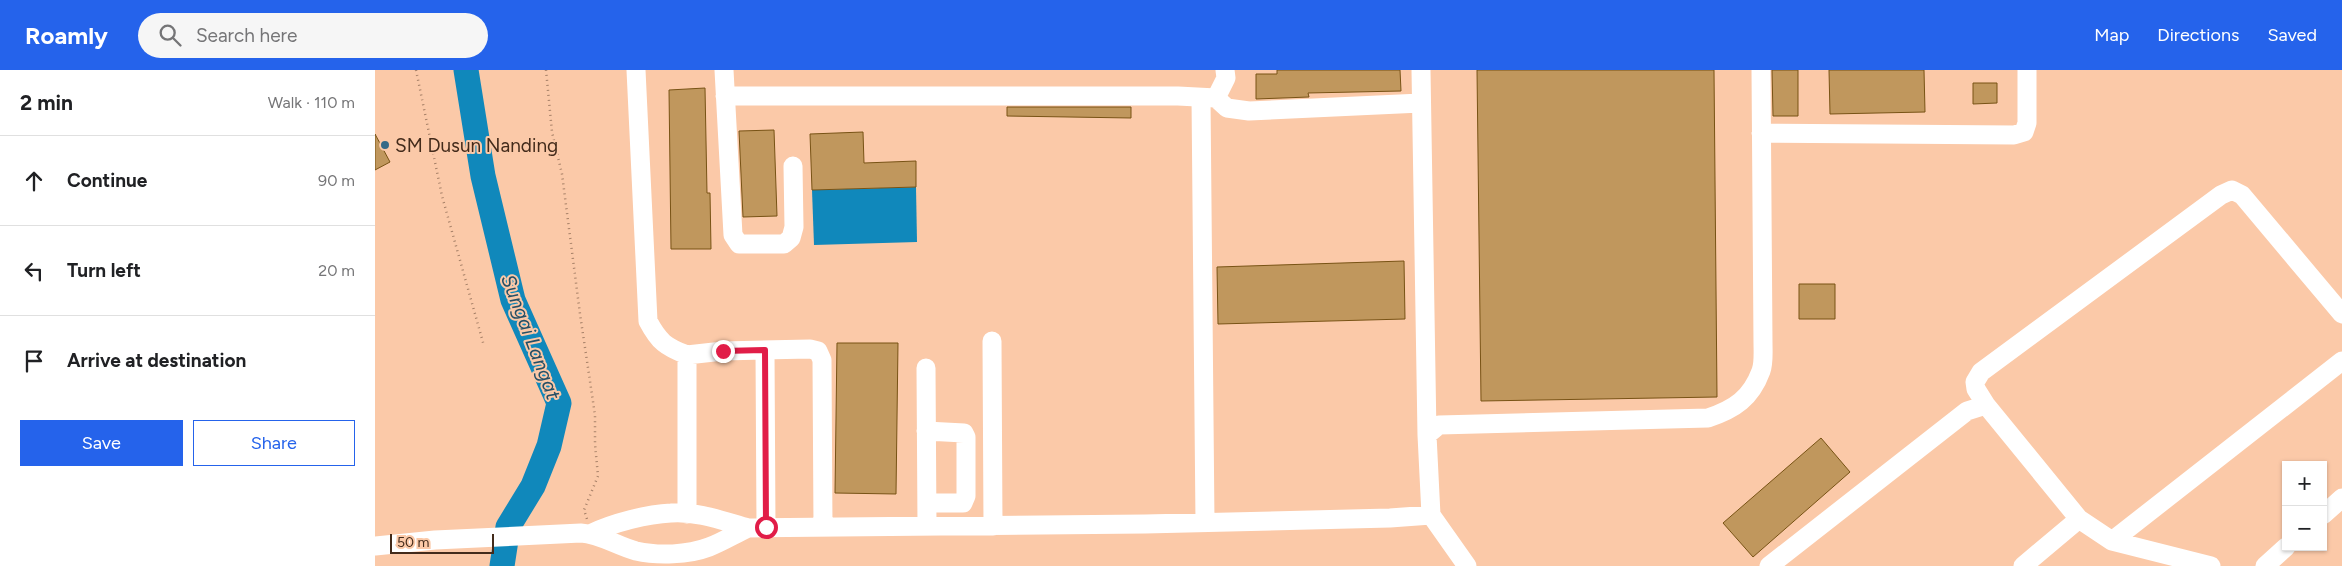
<!DOCTYPE html>
<meta charset="utf-8">
<style>
body{margin:0;font-family:Figtree,sans-serif;background:#f6f6f6;color:#202124}
.controls{position:absolute;right:15px;bottom:15px;display:grid;overflow:hidden;border-radius:0px;box-shadow:0 1px 4px #0004}
.controls button{width:45px;height:45px;display:grid;place-items:center;padding:0;border:0;border-bottom:1px solid #e0e0e0;background:#fff;color:#202124;font:25px sans-serif}
.scale{position:absolute;left:15px;bottom:12px;width:104px;box-sizing:border-box;padding-left:5px;border:2px solid #432b1b;border-top:0;font-size:14px;line-height:18px;white-space:nowrap;color:#432b1b;-webkit-text-stroke:4px #fbc9a8;paint-order:stroke}
.stop{position:absolute;width:15px;height:15px;margin:-11px;border:4px solid #e11d48;border-radius:50%;background:#fff}
.stop.end{background:#e11d48;border-color:#fff;box-shadow:0 1px 5px #0008}
.list{margin:0;padding:0;list-style:none}
h2{display:flex;justify-content:space-between;align-items:center;height:65px;margin:0;padding:0 20px;font-size:21px}
h2 small{font-size:16px;font-weight:400;color:#757577}
.list li{display:grid;grid-template-columns:32px 1fr auto;gap:15px;align-items:center;box-sizing:border-box;height:90px;padding:0 20px;border-top:1px solid #e0e0e0}
.list b{display:block;font-size:19px;white-space:nowrap}
.list em{font-size:16px;font-style:normal;color:#757577}
.actions{display:flex;gap:10px;padding:15px 20px}
.actions a{flex:1;padding:11px 0;border:1px solid #2563eb;border-radius:0px;text-align:center;font-size:18px;color:#2563eb}
.actions .main{background:#2563eb;color:#fff}
.icon{flex:none;width:28px;height:28px;fill:none;stroke:currentColor;stroke-width:2;stroke-linecap:round;stroke-linejoin:round}
.map{position:relative;flex:none;width:1967px;height:496px;overflow:hidden}
header{display:flex;align-items:center;gap:30px;box-sizing:border-box;height:70px;padding:0 25px;background:#2563eb;color:#fff}
header strong{font-size:24px}
nav{display:flex;gap:28px;margin-inline-start:auto;font-size:18px}
.search{width:350px;height:45px;background:#f6f6f6;display:flex;align-items:center;gap:12px;box-sizing:border-box;padding:0 18px;border-radius:28px;color:#757577;font-size:19px}
main{display:flex}
aside{flex:1;background:#fff}
.map>svg:first-child{display:block}
</style>
<header>
<strong>Roamly</strong>
<div class="search"><svg class="icon" aria-label="search" viewBox="0 0 24 24"><circle cx="10" cy="10" r="6"/><path d="M15 15l6 6"/></svg>Search here</div>
<nav><a>Map</a><a>Directions</a><a>Saved</a></nav>
</header>
<main>
<aside>
<h2>2 min<small>Walk · 110 m</small></h2>
<ul class="list">
<li><svg class="icon" aria-label="ahead" viewBox="0 0 24 24"><path d="M12 20V5M6 11l6-6 6 6"/></svg><div><b>Continue</b></div><em>90 m</em></li>
<li><svg class="icon" aria-label="left" viewBox="0 0 24 24"><path d="M17 20v-9H6M10 6l-5 5 5 5"/></svg><div><b>Turn left</b></div><em>20 m</em></li>
<li><svg class="icon" aria-label="arrive" viewBox="0 0 24 24"><path d="M6 21V4h12l-3 4 3 4H6"/></svg><div><b>Arrive at destination</b></div></li>
</ul>
<div class="actions"><a class="main">Save</a><a>Share</a></div>
</aside>
<div class="map">
<svg width="1967" height="496" viewBox="0 0 1967 496">
<rect width="100%" height="100%" fill="#fbc9a8"/>
<path fill="#1088bb" d="M541,117L542,172L439,175L437,120Z"/>
<g fill="none" stroke-linecap="round" stroke-linejoin="round">
<path stroke="#1088bb" stroke-width="25" d="M91,0L108,106L138,230L184,333L174,376L158,416L133,457L127,496"/>
</g>
<path fill="#c0975d" stroke="#785315" d="M902,0H1025L1026,21L933,23L934,27L881,29V4H902Z
M1102,0H1339L1342,327L1106,331Z
M1397,0H1423V46H1398Z
M1454,0H1549L1550,42L1455,44Z
M1598,13H1622V33L1598,34Z
M330,18L332,123H335L336,179H296L294,20Z
M632,37H756V48L632,46Z
M399,60L402,146L368,147L364,61Z
M488,62L489,93L541,91V117L437,120L435,64Z
M0,64L15,92L0,100Z
M1029,191L1030,249L843,254L842,197Z
M1424,214H1460V249H1424Z
M462,273H523L521,424L460,423Z
M1446,368L1475,402L1378,487L1348,453Z"/>
<g fill="none" stroke-linecap="round" stroke-linejoin="round">
<path stroke="#a78168" stroke-width="2.5" stroke-dasharray="1 4" stroke-linecap="butt" d="M41,0L67,126L109,276
M171,0L177,62L187,104L205,244L220,345V374L223,406L209,440L212,449"/>
<path stroke="#fff" stroke-width="19" d="M261,0L273,251C284,272 291,277 312,285V444
M349,0L358,165L364,174H409L416,168L419,157L418,96
M1046,0L1052,365
M350,26H803L841,28L851,8L850,0
M826,28L830,453
M841,28L852,38L874,41L1046,33
M1386,63L1639,65L1649,62L1652,53V0
M617,271L618,456
M390,281L391,457
M312,285L348,281L435,279L443,281L447,290L448,457
M551,298L552,456
M1611,335L1601,319L1600,312L1606,302L1846,125L1857,120L1867,125L1967,244
M551,361L589,363L591,367V426L588,433H552
M1948,445L1967,428
M217,463C238,453 272,444 296,443C322,441 348,451 373,458L770,454L1015,448L1056,445
M1737,471L1967,291
M0,476L60,470L206,463C225,464 242,476 261,481C283,486 313,485 334,477C347,472 360,464 373,458
M1092,496L1056,445L1052,365L1064,355L1333,348C1360,339 1376,328 1386,301C1389,293 1388,282 1388,273L1386,0
M1394,496L1592,341L1611,335L1704,449L1737,471L1836,496
M1648,496L1704,449
M1890,496L1911,477"/>
</g>
<g fill="none" stroke-linecap="round" stroke-linejoin="round">
<path stroke="#e11d48" stroke-width="6" d="M348,281L390,280L391,457"/>
</g>
<circle fill="#366a87" stroke="#fbc9a8" stroke-width="2" cx="10" cy="75" r="5"/>
<g text-anchor="middle" dominant-baseline="central" stroke-width="4" stroke-linejoin="round" paint-order="stroke">
<g font-size="19" fill="#432b1b" stroke="#fbc9a8" text-anchor="start">
<text x="20" y="75">SM Dusun Nanding</text>
</g>
<g font-size="20" font-style="italic" fill="#254f66" stroke="#fbc9a8">
<text transform="translate(156 267) rotate(69)">Sungai Langat</text>
</g>
</g>
</svg>
<div class="controls">
<button>+</button>
<button>−</button>
</div>
<div class="scale">50 m</div>
<div class="stop" style="left:391px;top:457px"></div>
<div class="stop end" style="left:348px;top:281px"></div>
</div>
</main>
